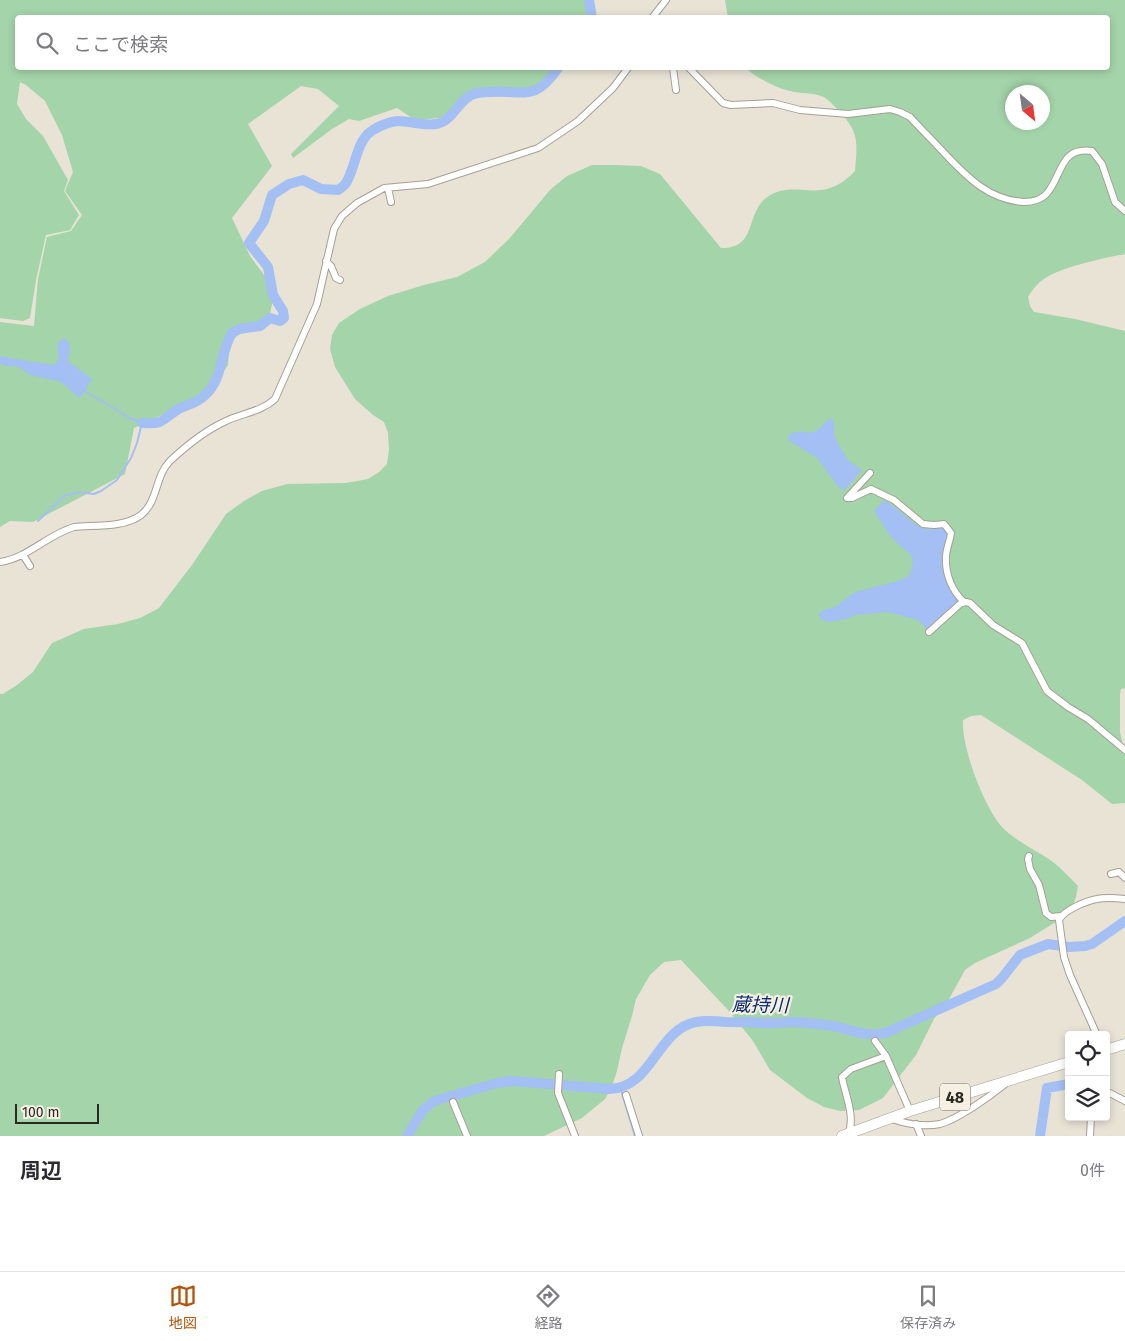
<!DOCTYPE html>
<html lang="ja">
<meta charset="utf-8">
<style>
body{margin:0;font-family:"Fira Sans","Noto Sans JP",sans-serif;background:#f7f7f7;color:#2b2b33}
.controls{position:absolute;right:15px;bottom:15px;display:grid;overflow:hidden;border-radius:5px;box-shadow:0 2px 8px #0003}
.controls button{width:45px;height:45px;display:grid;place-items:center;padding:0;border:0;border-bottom:1px solid #e1e1e2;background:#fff;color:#2b2b33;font:25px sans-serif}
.compass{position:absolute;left:1005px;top:85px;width:45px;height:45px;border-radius:50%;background:#fff;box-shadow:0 2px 8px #0003;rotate:151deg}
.scale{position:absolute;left:15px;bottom:12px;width:84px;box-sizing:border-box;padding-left:5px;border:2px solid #2c2a25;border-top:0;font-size:14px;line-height:18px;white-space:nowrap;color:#2c2a25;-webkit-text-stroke:4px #f5f0e2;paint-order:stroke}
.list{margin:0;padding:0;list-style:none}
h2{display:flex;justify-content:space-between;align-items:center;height:65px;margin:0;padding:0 20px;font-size:21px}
h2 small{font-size:16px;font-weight:400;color:#7c7c81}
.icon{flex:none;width:28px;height:28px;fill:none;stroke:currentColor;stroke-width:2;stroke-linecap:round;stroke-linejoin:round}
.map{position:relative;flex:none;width:1125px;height:1136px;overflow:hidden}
.search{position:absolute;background:#fff;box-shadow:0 2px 8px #0003;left:15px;right:15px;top:15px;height:55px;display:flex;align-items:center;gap:12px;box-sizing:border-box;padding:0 18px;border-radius:5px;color:#7c7c81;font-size:19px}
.sheet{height:135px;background:#fff}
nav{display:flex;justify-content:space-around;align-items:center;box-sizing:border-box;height:70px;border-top:1px solid #e1e1e2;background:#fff;font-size:14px;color:#7c7c81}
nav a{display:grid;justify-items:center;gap:2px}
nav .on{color:#b45309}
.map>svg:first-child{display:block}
</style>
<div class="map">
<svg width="1125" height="1136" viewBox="0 0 1125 1136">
<rect width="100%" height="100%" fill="#e8e3d5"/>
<path fill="#a4d4a9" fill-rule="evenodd" d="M0,0H590L588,18H18V68H554L529,95L502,93L466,98L441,118L415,120L397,108L359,121L349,119L332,129L293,158L291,154L339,106L318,89L301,86L248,124L272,166L232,218L250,256L267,279L274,295L269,318L230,340L228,365L205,399L164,414L134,428L125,474L33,522L10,521L0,527V322L34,326L38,279L47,237L71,231L82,215L65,191L73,172L62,135L45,101L26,85L20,82L17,104L26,119L43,136L68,180L64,191L79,215L70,230L46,235L36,280L30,318L23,321L0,318Z
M725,0H1125V254C1104,258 1055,268 1040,282C1035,286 1031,292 1028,297L1030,306L1034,312L1075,319L1125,331V688L1121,689L1120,693V732L1125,755V803L1112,804L1082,780L981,715L971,716L963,720C961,747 985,811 1005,830C1019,843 1038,851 1053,862C1062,869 1070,878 1078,886L1076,897L1070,913L1030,938L975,963L965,970L948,1001L934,1019L916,1055L883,1098L859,1110L840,1111L824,1107L807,1098L770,1070L753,1041L728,1010L681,960L664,962L650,975L636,999L632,1016L622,1048L617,1071L611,1089L605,1099L582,1118L544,1136H0V694H3L17,685L33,672L52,643L84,629L118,624L140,618L159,608L192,565L226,514L244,501L262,491L287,484L346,483L368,479L379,472L387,464L389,450L388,433L384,422L373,415L355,399L335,367L330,349L332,335L339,323L360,309L388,296L424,285L457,277L485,262L509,239L550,190L567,176L592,165H614L641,166L660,174L721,248C759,249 744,211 769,196C786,185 804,192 822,190C835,188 847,180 855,171C857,145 860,134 841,113C836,108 830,101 824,97C813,92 801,94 790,91C773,87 758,78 745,68H1108V18H728ZM1012,92H1042V122H1012Z"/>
<path fill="#a3bff3" d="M65,338C71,343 71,351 68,358L69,362L92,379L81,397H78L66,386L58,381L30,375L20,368L15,366H6L0,363V357L2,356L9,358L54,365L59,359C58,351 55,341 65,338Z
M829,419L834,421V434L839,446L849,461L862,470L845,490L839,488L817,458L788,440V437L791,433C811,428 810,441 827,420Z
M884,500C897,507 912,524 923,528C935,532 939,520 948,532L944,555L959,600L929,631L918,620L888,612L855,615L846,619L829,622L821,619L819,615L823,610L835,607L855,592L894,582L907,577L911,572L913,561L911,555L896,542L888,533L874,511Z"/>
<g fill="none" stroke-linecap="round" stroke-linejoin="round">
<path stroke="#a3bff3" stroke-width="2" d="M38,521L64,496L79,492L94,494L101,491L117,480L131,458L137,443L142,423L130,418L83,390
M620,1087L635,1136"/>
<path stroke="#a3bff3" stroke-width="10" d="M589,0L592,18
M142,423C164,424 159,422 177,410C185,405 196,404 204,396C223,381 220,352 232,333L239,329L260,326L270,318L280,321L284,318L283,311L273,295L268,267L249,243L264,221L272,195L289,184L303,180L321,189L338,190C341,188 344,186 346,183C356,167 356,140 373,130C379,126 392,121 398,121C411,121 423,126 436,124C454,121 458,99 474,94C479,92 485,92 489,92C525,90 535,102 558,68
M407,1136L423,1110L434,1101L497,1083L513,1081L609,1089C653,1088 656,1030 696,1022C706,1020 717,1021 726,1022C741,1022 754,1022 768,1023C776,1024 783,1022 791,1022C804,1022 819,1024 833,1026C845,1028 858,1034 870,1034C875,1035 880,1033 885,1033L996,984L1002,978L1020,955L1048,944L1069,947L1085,946L1092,944L1125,921
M1040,1136L1047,1088L1069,1084"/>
<g stroke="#a5a094" stroke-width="8">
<path id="street" d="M652,18L666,0
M673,68L676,90
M689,68L723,103L731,105L773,103L800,110L848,114L890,109L900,112L910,117C922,130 935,143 947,156C969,179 990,200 1024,202C1033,202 1043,199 1048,192C1063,173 1060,147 1092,151L1102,164L1115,202L1125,211
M388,188L391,202
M326,261L331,266L336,278L340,280
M870,473L847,498H852L871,489L894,500L923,524L934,525L944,524L951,533C950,541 946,549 946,557C945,574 952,591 964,602
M23,555L30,566
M0,562C28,558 47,535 74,527C94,525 124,528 141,515C158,502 155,476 170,461C186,446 206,430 226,421C242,413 261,412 275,399L317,304L334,229L342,216L357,203L384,188L428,184L538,148L578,121L613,88L628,68
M929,632L960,604L966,602L970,603L993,625L1022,643L1047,691L1068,707L1088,719L1125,750
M1029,856L1028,859L1030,869L1039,885L1046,913L1051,917L1061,916
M1111,874L1119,872L1125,878
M1097,1035L1070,975L1064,957L1059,920C1064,910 1086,901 1097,899C1106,897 1116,898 1125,899
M875,1041L886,1056L910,1111
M559,1074L558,1093L575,1136
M1106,1091L1125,1101
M626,1095L639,1136
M453,1102L467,1136
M890,1118C904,1124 925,1127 940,1124C958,1119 989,1097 1004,1085
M916,1124L921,1136
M848,1135C856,1117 845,1095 842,1077L851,1069L886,1056
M1090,1136L1091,1117"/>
</g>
<g stroke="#a5a094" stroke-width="11">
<path id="primary" d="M1106,1050L1125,1044
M842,1136L910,1111L1069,1062"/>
</g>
<use href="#street" stroke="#fff" stroke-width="6"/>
<use href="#primary" stroke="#fff" stroke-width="10"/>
</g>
<g text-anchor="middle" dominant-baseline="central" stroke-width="4.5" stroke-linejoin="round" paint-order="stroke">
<rect fill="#f5f0e2" stroke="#68655e" stroke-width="1" x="940" y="1083.5" width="30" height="27" rx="4"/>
<g font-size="16" font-weight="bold" fill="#2c2a25">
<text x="955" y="1097">48</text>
</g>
<g font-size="19" font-style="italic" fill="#0a2a73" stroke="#f5f0e2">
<text transform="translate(760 1005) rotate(1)">蔵持川</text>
</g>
</g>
</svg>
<div class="controls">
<button><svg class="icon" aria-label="locate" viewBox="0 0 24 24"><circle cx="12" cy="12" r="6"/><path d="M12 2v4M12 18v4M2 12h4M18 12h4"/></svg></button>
<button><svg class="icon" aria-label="layers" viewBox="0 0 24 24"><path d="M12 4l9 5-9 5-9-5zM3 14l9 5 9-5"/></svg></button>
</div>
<svg class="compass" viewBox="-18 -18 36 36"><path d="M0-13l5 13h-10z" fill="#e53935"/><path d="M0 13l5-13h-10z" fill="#7c7c81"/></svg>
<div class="scale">100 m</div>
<div class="search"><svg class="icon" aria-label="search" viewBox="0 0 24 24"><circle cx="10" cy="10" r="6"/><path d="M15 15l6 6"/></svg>ここで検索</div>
</div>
<section class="sheet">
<h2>周辺<small>0件</small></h2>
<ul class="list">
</ul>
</section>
<nav>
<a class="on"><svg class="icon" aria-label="map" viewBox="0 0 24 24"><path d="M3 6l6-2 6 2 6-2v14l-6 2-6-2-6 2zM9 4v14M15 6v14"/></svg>地図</a>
<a><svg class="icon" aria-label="directions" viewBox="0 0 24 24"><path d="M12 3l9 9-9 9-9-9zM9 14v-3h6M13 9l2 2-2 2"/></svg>経路</a>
<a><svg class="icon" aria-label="saved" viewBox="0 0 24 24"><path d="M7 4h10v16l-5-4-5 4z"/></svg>保存済み</a>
</nav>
